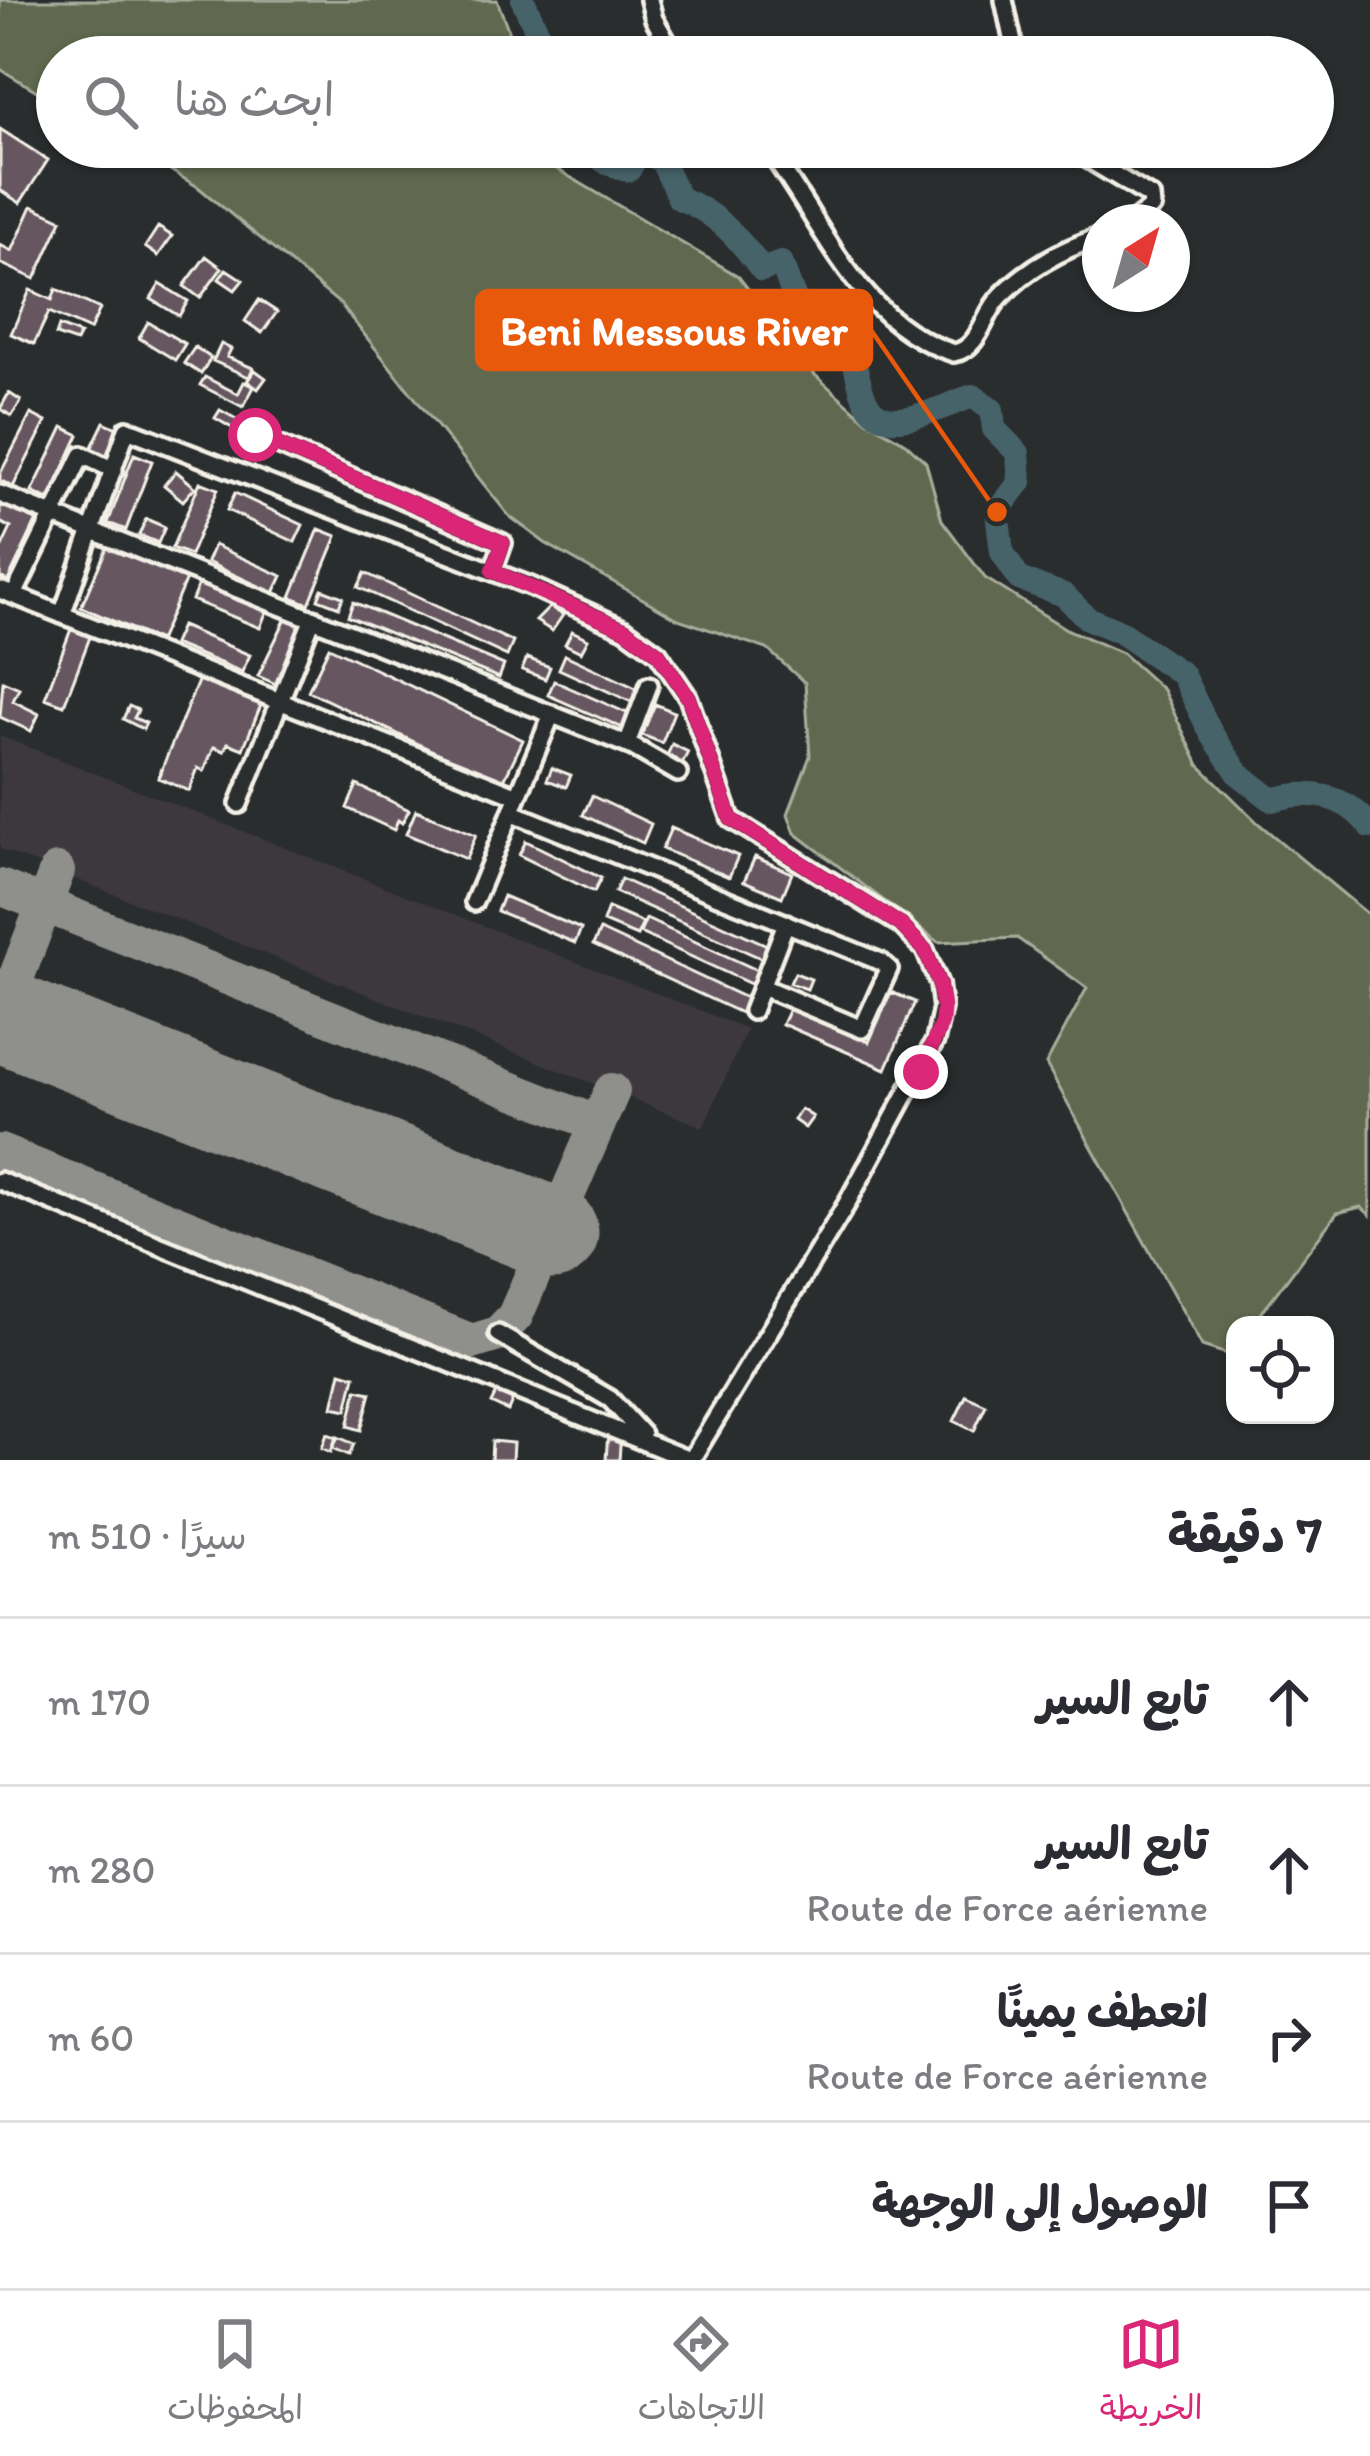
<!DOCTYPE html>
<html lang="ar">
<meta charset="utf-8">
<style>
body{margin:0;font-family:Itim,"Playpen Sans Arabic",sans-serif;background:#f2f2f3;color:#2b2b33;direction:rtl}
.controls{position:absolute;right:36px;bottom:36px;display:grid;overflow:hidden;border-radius:24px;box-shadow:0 3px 9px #0004}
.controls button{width:108px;height:108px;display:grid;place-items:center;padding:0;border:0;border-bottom:3px solid #e1e1e2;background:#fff;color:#2b2b33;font:60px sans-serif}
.compass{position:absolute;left:1082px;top:204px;width:108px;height:108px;border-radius:50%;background:#fff;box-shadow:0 3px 9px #0004;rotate:37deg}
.stop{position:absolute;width:36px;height:36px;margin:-27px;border:9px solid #db2777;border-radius:50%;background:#fff}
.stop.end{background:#db2777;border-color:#fff;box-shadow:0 3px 12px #0008}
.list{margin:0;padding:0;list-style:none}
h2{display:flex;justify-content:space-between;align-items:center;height:156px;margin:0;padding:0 48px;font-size:51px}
h2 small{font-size:39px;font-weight:400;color:#7c7c81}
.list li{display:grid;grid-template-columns:78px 1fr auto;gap:36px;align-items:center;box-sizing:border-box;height:168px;padding:0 48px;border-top:3px solid #e1e1e2}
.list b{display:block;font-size:45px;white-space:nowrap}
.list p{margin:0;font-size:39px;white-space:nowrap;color:#7c7c81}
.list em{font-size:39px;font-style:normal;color:#7c7c81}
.icon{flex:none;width:66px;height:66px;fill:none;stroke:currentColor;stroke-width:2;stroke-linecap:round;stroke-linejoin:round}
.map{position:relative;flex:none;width:1370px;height:1460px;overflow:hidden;direction:ltr}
.search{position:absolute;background:#fff;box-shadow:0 3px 9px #0004;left:36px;right:36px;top:36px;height:132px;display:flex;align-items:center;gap:30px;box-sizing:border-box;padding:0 42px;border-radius:66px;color:#7c7c81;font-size:45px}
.sheet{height:828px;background:#fff}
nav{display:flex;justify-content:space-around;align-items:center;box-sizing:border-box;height:168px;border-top:3px solid #e1e1e2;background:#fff;font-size:33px;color:#7c7c81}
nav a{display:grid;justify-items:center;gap:6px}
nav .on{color:#db2777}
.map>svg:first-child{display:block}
</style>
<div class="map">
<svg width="1370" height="1460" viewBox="0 0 1370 1460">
<rect width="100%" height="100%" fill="#2a2d2e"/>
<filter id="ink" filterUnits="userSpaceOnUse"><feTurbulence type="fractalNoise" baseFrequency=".00833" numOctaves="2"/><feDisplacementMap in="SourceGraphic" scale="24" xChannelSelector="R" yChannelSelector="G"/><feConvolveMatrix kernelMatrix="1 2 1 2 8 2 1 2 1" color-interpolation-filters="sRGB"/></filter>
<g filter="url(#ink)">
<path fill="#3c393d" d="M0,736L747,1029L703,1127L0,849Z"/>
<path fill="#61694f" stroke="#aaad9c" stroke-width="3" d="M0,0H497L508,29L511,57H57V103L0,69Z
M132,147H544L553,167L738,276L814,374L867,421L904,442L926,462L942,520L985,578L1066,629L1122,653L1163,690L1199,765L1259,824L1370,916V1215L1361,1207L1337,1213L1252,1325H1235V1348L1230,1355L1202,1346L1046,1064L1087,988L1017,938L938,942L795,833L788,814L810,756L805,683L767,649L678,619L545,543L509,516L340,304L198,187Z"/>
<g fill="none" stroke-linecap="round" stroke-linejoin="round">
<path stroke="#47646b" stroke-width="24" d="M523,0L536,29V57
M584,147L607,163L629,170L641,149L662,161L679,198C717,213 739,238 762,270L781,263L803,320L814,333C825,333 834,331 842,338C866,359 848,429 908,418C930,414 952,403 973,396L992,410L994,429L1018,453L1020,482L997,512L1002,552L1019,579L1064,595L1087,618L1120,632L1182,674L1211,733L1239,774L1272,800C1309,789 1346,794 1370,827"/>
<path stroke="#8f8f8b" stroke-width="36" d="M0,887L598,1124
M2,1015L57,871
M0,1152L472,1342L498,1334L515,1316L612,1091"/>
<path stroke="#8f8f8b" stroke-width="93" d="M0,1015L552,1233"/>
</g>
<path fill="#655660" stroke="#f4f1e8" stroke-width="3" d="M0,129L48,160L20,203L0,190Z
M32,206L62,220L35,279L0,263V245L12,251Z
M158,227L172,236L158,256L145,247Z
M206,256L222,268L200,298L184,286Z
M226,269L243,280L235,290L219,279Z
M160,284L188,301L179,316L151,299Z
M56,289L100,309L90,330L49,312L34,344L11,334L30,290L52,300Z
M259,300L277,312L262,333L245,321Z
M148,322L185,344L175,360L139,338Z
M59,326L80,334L76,342L56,335Z
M221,344L231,349L227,357L253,368L249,377L213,361Z
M195,347L211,358L201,374L184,363Z
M255,370L266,378L258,389L247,381Z
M205,377L238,394L244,382L254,387L243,407L200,385Z
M9,393L21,401L12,416L0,409Z
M220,410L242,422L237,431L215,418Z
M31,414L46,422L13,487L0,480V474Z
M104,422L121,430L106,461L89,453Z
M63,427L79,435L49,500L32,492Z
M134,454L152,461L126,530L108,523Z
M176,471L195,487L183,501L164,485Z
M200,482L218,489L190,555L172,548Z
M235,493L303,525L295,542L227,510Z
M0,503L37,520L8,581L0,577V551L11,528L0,522Z
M146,519L165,527L158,543L139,535Z
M319,529L337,536L309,604L291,597Z
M108,545L186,579L159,641L81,607Z
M214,545L282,576L274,593L207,562Z
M365,573L513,642L507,656L358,587Z
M199,583L267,610L260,628L192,600Z
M322,589L343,597L339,607L318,599Z
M353,602L504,665L499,678L348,616Z
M550,607L563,615L552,631L536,621Z
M286,618L303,626L276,684L258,676Z
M181,626L250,655L242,672L173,644Z
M71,629L90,637L64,705L45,698Z
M572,631L588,639L581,652L565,644Z
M329,647L523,740L502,784L308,691Z
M565,655L640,690L634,703L559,669Z
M527,658L550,667L545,679L522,670Z
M199,679L261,705L243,749L228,743L224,751L214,747L204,771L198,768L189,791L158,778Z
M3,681L19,688L13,701L39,714L31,731L0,717Z
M554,681L629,714L623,728L548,695Z
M655,704L674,712L662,743L642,735Z
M129,706L138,710L134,718L146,723L143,729L123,719Z
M672,744L688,752L682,764L667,756Z
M552,768L571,775L566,787L547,780Z
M357,785L409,810L402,823L398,820L394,830L347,808Z
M592,796L651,824L643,843L583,815Z
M416,810L476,835L466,859L406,834Z
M671,828L738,856L729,877L662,849Z
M526,841L601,878L594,892L519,855Z
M755,857L792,873L782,897L744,881Z
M621,879L769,946L763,959L615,892Z
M503,896L581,929L575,943L497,911Z
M608,908L643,923L637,936L603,922Z
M646,919L759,971L753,985L640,933Z
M600,930L748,999L741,1013L593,945Z
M795,973L811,979L807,989L790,983Z
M891,992L915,1002L886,1069L782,1024L790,1007L869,1042Z
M801,1109L813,1117L805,1128L794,1120Z
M341,1372L355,1376L347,1410L333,1407Z
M499,1387L515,1395L508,1411L491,1403Z
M357,1390L371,1393L361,1430L348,1426Z
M966,1396L986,1405L974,1431L954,1421Z
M608,1432L621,1433L619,1460H606Z
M327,1434L336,1437L331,1452L322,1448Z
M338,1437L354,1444L349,1455L333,1448Z
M492,1441L513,1443L512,1460H491Z"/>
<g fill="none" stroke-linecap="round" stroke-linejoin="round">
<g stroke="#f4f1e8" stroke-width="24">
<path id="minor" d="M649,0L654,19L676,57
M1004,0L1016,57
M766,147C823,220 856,323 954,353C981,348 983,314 1001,296C1029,267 1062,249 1100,237
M1068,147L1151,197L1152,207L1133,222
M255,435L503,543L493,571
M0,494L633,747L678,773
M0,590L518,796
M14,595L82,455L114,470
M62,615L127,429L530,586L625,629L658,653L688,697L731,819L901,925L925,950L939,984L942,1008L935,1041L846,1205L691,1460
M627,744L649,685
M239,804L313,618
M511,812L881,962L889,969L862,1029L762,987
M474,902L552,714
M752,1011L786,923
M0,1181L689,1460
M498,1334L610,1399L642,1434"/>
</g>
<use href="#minor" stroke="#2a2d2e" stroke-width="15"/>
</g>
</g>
<g fill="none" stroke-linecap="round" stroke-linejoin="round" filter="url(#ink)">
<path stroke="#db2777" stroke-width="15" d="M255,435L503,543L493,571L625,629L658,653L688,697L731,819L901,925L925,950L939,984L943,1008L942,1022L921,1072"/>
</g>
<path fill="none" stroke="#e8590c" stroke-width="4.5" d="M997 512L871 330"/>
<circle fill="#e8590c" stroke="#2a2d2e" stroke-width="4.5" cx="997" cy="512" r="12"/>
<rect fill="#e8590c" stroke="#e8590c" stroke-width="4.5" x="477" y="291" width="394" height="78" rx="12"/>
<g font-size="42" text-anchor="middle" font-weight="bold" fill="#fff">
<text x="674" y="345">Beni Messous River</text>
</g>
</svg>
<div class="controls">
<button><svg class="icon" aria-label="locate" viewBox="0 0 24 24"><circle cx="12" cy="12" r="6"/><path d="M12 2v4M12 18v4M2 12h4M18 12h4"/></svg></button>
</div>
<svg class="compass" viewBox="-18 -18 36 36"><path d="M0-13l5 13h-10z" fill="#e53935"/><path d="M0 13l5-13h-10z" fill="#7c7c81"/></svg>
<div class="stop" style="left:255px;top:435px"></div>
<div class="stop end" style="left:921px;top:1072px"></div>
<div class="search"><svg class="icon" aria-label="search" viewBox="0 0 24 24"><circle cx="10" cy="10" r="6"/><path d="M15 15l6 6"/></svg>ابحث هنا</div>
</div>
<section class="sheet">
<h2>7 دقيقة<small>سيرًا · 510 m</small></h2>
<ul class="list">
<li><svg class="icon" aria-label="ahead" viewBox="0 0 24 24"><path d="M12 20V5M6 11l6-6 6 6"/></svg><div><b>تابع السير</b></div><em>170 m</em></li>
<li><svg class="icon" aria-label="ahead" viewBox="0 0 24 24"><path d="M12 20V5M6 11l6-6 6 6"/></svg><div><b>تابع السير</b><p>Route de Force aérienne</p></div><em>280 m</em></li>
<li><svg class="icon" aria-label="right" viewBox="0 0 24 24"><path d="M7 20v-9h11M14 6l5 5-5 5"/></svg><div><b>انعطف يمينًا</b><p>Route de Force aérienne</p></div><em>60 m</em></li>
<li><svg class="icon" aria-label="arrive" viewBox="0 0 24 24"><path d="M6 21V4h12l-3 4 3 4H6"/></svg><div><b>الوصول إلى الوجهة</b></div></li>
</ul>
</section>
<nav>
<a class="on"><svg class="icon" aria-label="map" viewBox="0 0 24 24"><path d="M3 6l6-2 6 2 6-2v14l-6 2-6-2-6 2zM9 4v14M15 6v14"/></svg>الخريطة</a>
<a><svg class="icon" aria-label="directions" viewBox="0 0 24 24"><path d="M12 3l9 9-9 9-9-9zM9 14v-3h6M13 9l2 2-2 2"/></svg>الاتجاهات</a>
<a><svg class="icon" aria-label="saved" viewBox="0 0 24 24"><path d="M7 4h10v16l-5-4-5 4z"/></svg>المحفوظات</a>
</nav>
